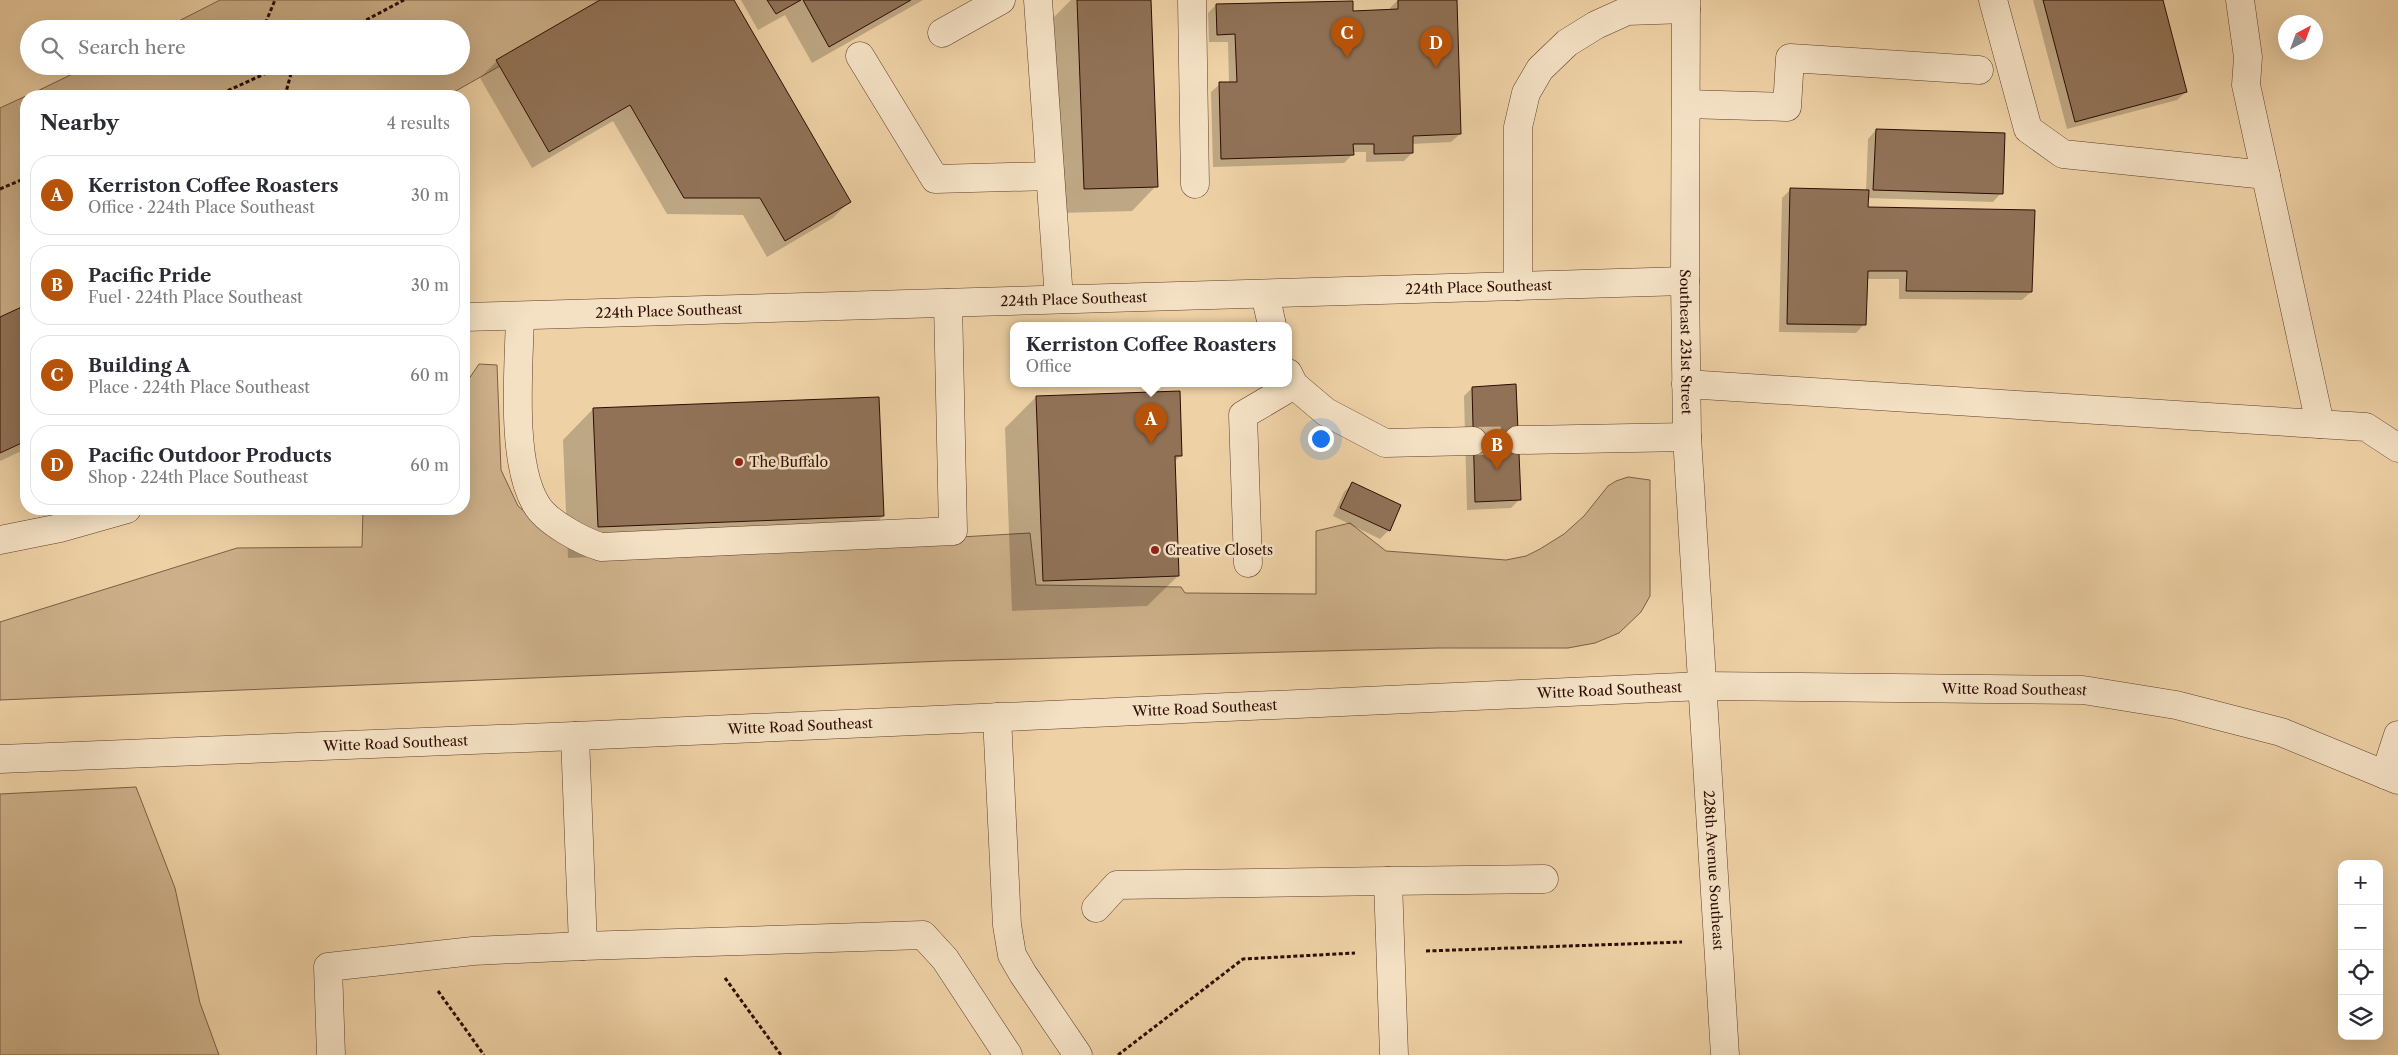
<!DOCTYPE html>
<meta charset="utf-8">
<style>
body{margin:0;font-family:"Libre Caslon Text",serif;background:#f7f7f7;color:#2b2b33}
.controls{position:absolute;right:15px;bottom:15px;display:grid;overflow:hidden;border-radius:10px;box-shadow:0 5px 20px #0002}
.controls button{width:45px;height:45px;display:grid;place-items:center;padding:0;border:0;border-bottom:1px solid #e1e1e2;background:#fff;color:#2b2b33;font:25px sans-serif}
.compass{position:absolute;left:2278px;top:15px;width:45px;height:45px;border-radius:50%;background:#fff;box-shadow:0 5px 20px #0002;rotate:41deg}
.you{position:absolute;left:1320px;top:438px;width:18px;height:18px;margin:-12px;border:4px solid #fff;border-radius:50%;background:#1a73e8;box-shadow:0 0 0 8px #1a73e833}
.badge{display:grid;place-items:center;width:32px;height:32px;border-radius:50%;background:#b45309;color:#fff;font-size:16px;font-weight:700}
.pin{position:absolute;translate:-50% -41px;filter:drop-shadow(0 1px 2px #0008)}
.pin::after{content:'';position:absolute;top:26px;width:18px;height:15px;background:inherit;clip-path:polygon(0 0,100% 0,50% 100%)}
.popup{position:absolute;left:1010px;top:322px;width:282px;height:65px;box-sizing:border-box;display:grid;place-content:center;border-radius:10px;background:#fff;filter:drop-shadow(0 1px 4px #0005);font-size:16px;white-space:nowrap;color:#7c7c81}
.popup b{font-size:19px;color:#2b2b33}
.popup::after{content:'';position:absolute;left:50%;top:100%;margin-left:-10px;border:10px solid transparent;border-top-color:#fff}
.list{margin:0;padding:0;list-style:none}
h2{display:flex;justify-content:space-between;align-items:center;height:65px;margin:0;padding:0 20px;font-size:21px}
h2 small{font-size:16px;font-weight:400;color:#7c7c81}
.list li{display:grid;grid-template-columns:32px 1fr auto;gap:15px;align-items:center;box-sizing:border-box;height:80px;margin:0 10px 10px;padding:0 10px;border:1px solid #e1e1e2;border-radius:20px}
.list b{display:block;font-size:19px;white-space:nowrap}
.list p{margin:0;font-size:16px;white-space:nowrap;color:#7c7c81}
.list em{font-size:16px;font-style:normal;color:#7c7c81}
.icon{flex:none;width:28px;height:28px;fill:none;stroke:currentColor;stroke-width:2;stroke-linecap:round;stroke-linejoin:round}
.map{position:relative;flex:none;width:2398px;height:1055px;overflow:hidden}
.search{position:absolute;background:#fff;box-shadow:0 5px 20px #0002;left:20px;top:20px;width:450px;height:55px;display:flex;align-items:center;gap:12px;box-sizing:border-box;padding:0 18px;border-radius:28px;color:#7c7c81;font-size:19px}
.panel{position:absolute;background:#fff;box-shadow:0 5px 20px #0002;left:20px;top:90px;width:450px;height:425px;border-radius:20px}
.map>svg:first-child{display:block}
</style>
<div class="map">
<svg width="2398" height="1055" viewBox="0 0 2398 1055">
<rect width="100%" height="100%" fill="#eed1a5"/>
<filter id="stains"><feTurbulence type="fractalNoise" baseFrequency=".004" numOctaves="4"/><feColorMatrix values="0 0 0 0 .2 0 0 0 0 .09 0 0 0 0 .02 0 0 0 .5 -.17"/></filter>
<radialGradient id="worn" r=".72"><stop offset=".6" stop-color="#630" stop-opacity="0"/><stop offset="1" stop-color="#630" stop-opacity=".3"/></radialGradient>
<path fill="#cdb089" stroke="#7d5e46" d="M220,0H616L447,96H27L89,66H461V29H163Z
M26,96V310L0,323V108Z
M479,364L497,365L501,470L518,506L554,537L597,558L1030,533L1036,585L1181,587L1185,593L1316,594V531L1350,523L1386,551L1506,560L1526,556L1540,549L1564,534L1584,516L1608,486L1616,481L1628,477L1650,480V596L1641,612L1619,633L1595,643L1568,648H1437L944,661L0,700V622L237,548L362,547L363,509H464V386Z
M136,787L175,888L200,1003L219,1055H0V794Z"/>
<path fill="#0003" d="M603,0H732L850,201L833,218L767,257L743,215L667,214L613,121L532,168L480,78L497,61Z
M741,0H923L812,63L785,15L758,30Z
M1071,0H1150L1156,186L1132,211L1060,213L1053,18Z
M1398,0H1456L1460,134L1451,142L1412,144V153L1404,161L1366,162V152H1352V155L1344,163L1213,167L1211,92L1220,84L1229,83L1228,42H1209L1208,13L1216,5L1352,12L1390,11V8Z
M2033,0H2162L2186,92L2177,100L2067,129Z
M1876,130L2001,193L1993,202L1867,198V209L2031,292L2022,300L1899,299V279H1866L1864,324L1856,333L1779,332L1782,198L1791,189L1866,191L1868,139Z
M26,307V449L0,461V319Z
M1472,388L1520,499L1511,508L1467,510L1464,396Z
M1036,397L1181,455L1174,462L1178,576L1147,606L1012,611L1005,428Z
M593,409L883,516L852,546L568,558L563,440Z
M1352,484L1389,530L1380,539L1333,516L1344,492Z"/>
<path fill="#917257" stroke="#2d0c02" d="M600,0H734L851,202L785,241L760,198H684L630,105L549,152L496,60Z
M767,0H801L776,14Z
M803,0H911L829,47Z
M1077,0H1151L1158,187L1084,189Z
M1398,0H1457L1461,134L1413,136V153L1374,154V144H1353L1354,155L1221,159L1219,82H1237L1235,34L1217,35L1216,4L1353,1V11L1398,9Z
M2043,0H2163L2187,92L2075,122Z
M1876,129L2005,133L2003,194L1873,190Z
M1790,188L1869,190L1868,207L2035,210L2032,292L1906,291L1907,271H1868L1866,325L1787,324Z
M26,305V441L0,453V317Z
M1516,384L1521,500L1475,502L1472,387Z
M1180,391L1182,456H1175L1179,576L1043,581L1036,396Z
M879,397L884,516L598,527L593,408Z
M1352,482L1401,505L1390,531L1340,508Z"/>
<g fill="none" stroke-linecap="round" stroke-linejoin="round">
<path stroke="#d1b38d" stroke-width="28" stroke-dasharray="28 14" stroke-linecap="butt" d="M1473,441L1518,440"/>
<g stroke="#5d3d2b" stroke-width="29">
<g id="minor">
<path d="M1038,0L1059,299"/>
<path d="M1192,0L1195,184"/>
<path id="s1" d="M1686,0L1685,281L1687,437L1725,1055"/>
<path d="M1993,0L2028,129L2063,154L2266,175"/>
<path d="M2240,0L2248,57L2246,85L2320,424"/>
<path d="M942,33L1001,0"/>
<path d="M860,56L935,179L1050,176"/>
<path d="M1686,104L1787,107L1790,58L1979,70"/>
<path d="M1518,286V127L1526,93L1540,69L1567,43L1596,25L1627,11L1686,9"/>
<path d="M1265,294L1272,325"/>
<path d="M520,316C519,366 510,461 536,504C546,522 582,541 601,547L953,531L948,303"/>
<path id="s2" d="M464,317L1685,281"/>
<path d="M1288,373L1294,385L1326,412L1385,443L1473,441"/>
<path d="M1686,384L2366,427L2398,448"/>
<path d="M1518,440L1687,437"/>
<path d="M0,540L60,528L127,509"/>
<path d="M1248,563L1243,415L1294,385"/>
<path d="M997,717L1007,925L1012,955L1023,974L1078,1055"/>
<path d="M575,736L583,946L923,935L945,959L1008,1055"/>
<path id="s3" d="M0,759L575,736L1703,686L2083,690L2176,705L2281,732L2398,780"/>
<path d="M2385,775L2398,735"/>
<path d="M1388,881L1544,879"/>
<path d="M1096,908L1117,885L1388,881L1394,1055"/>
<path d="M331,1055L328,967L473,951L583,946"/>
</g>
</g>
<path stroke="#2d0c02" stroke-width="3" stroke-dasharray="4 2.5" stroke-linecap="butt" d="M263,29L275,0
M349,29L404,0
M267,66L270,73
M216,96L282,66
M285,96L293,66
M0,189L26,178
M1426,951L1682,942
M725,978L781,1055
M438,991L484,1055
M1118,1055L1243,959L1355,953"/>
<use href="#minor" stroke="#f4e1c4" stroke-width="28"/>
</g>
<g fill="#8f2418" stroke="#f4e1c4" stroke-width="2">
<circle cx="739" cy="462" r="5"/>
<circle cx="1155" cy="550" r="5"/>
</g>
<g text-anchor="middle" dominant-baseline="central" stroke-width="5" stroke-linejoin="round" paint-order="stroke">
<g font-size="14" fill="#2d0c02" stroke="#f4e1c4">
<text stroke="none"><textPath href="#s2" startOffset="1015">224th Place Southeast</textPath></text>
<text stroke="none"><textPath href="#s2" startOffset="610">224th Place Southeast</textPath></text>
<text stroke="none"><textPath href="#s2" startOffset="205">224th Place Southeast</textPath></text>
<text stroke="none"><textPath href="#s1" startOffset="342">Southeast 231st Street</textPath></text>
<text stroke="none"><textPath href="#s3" startOffset="1611">Witte Road Southeast</textPath></text>
<text stroke="none"><textPath href="#s3" startOffset="2016">Witte Road Southeast</textPath></text>
<text stroke="none"><textPath href="#s3" startOffset="1206">Witte Road Southeast</textPath></text>
<text stroke="none"><textPath href="#s3" startOffset="801">Witte Road Southeast</textPath></text>
<text stroke="none"><textPath href="#s3" startOffset="396">Witte Road Southeast</textPath></text>
<text stroke="none"><textPath href="#s1" startOffset="871">228th Avenue Southeast</textPath></text>
</g>
<g font-size="14" fill="#2d0c02" stroke="#f4e1c4" text-anchor="start">
<text x="749" y="462">The Buffalo</text>
<text x="1165" y="550">Creative Closets</text>
</g>
</g>
<rect width="100%" height="100%" filter="url(#stains)"/>
<rect width="100%" height="100%" fill="url(#worn)"/>
</svg>
<div class="controls">
<button>+</button>
<button>−</button>
<button><svg class="icon" aria-label="locate" viewBox="0 0 24 24"><circle cx="12" cy="12" r="6"/><path d="M12 2v4M12 18v4M2 12h4M18 12h4"/></svg></button>
<button><svg class="icon" aria-label="layers" viewBox="0 0 24 24"><path d="M12 4l9 5-9 5-9-5zM3 14l9 5 9-5"/></svg></button>
</div>
<svg class="compass" viewBox="-18 -18 36 36"><path d="M0-13l5 13h-10z" fill="#e53935"/><path d="M0 13l5-13h-10z" fill="#7c7c81"/></svg>
<div class="you"></div>
<div class="pin badge" style="left:1151px;top:444px">A</div>
<div class="popup"><b>Kerriston Coffee Roasters</b>Office</div>
<div class="pin badge" style="left:1497px;top:470px">B</div>
<div class="pin badge" style="left:1347px;top:58px">C</div>
<div class="pin badge" style="left:1436px;top:68px">D</div>
<div class="search"><svg class="icon" aria-label="search" viewBox="0 0 24 24"><circle cx="10" cy="10" r="6"/><path d="M15 15l6 6"/></svg>Search here</div>
<section class="panel">
<h2>Nearby<small>4 results</small></h2>
<ul class="list">
<li><span class="badge">A</span><div><b>Kerriston Coffee Roasters</b><p>Office · 224th Place Southeast</p></div><em>30 m</em></li>
<li><span class="badge">B</span><div><b>Pacific Pride</b><p>Fuel · 224th Place Southeast</p></div><em>30 m</em></li>
<li><span class="badge">C</span><div><b>Building A</b><p>Place · 224th Place Southeast</p></div><em>60 m</em></li>
<li><span class="badge">D</span><div><b>Pacific Outdoor Products</b><p>Shop · 224th Place Southeast</p></div><em>60 m</em></li>
</ul>
</section>
</div>
